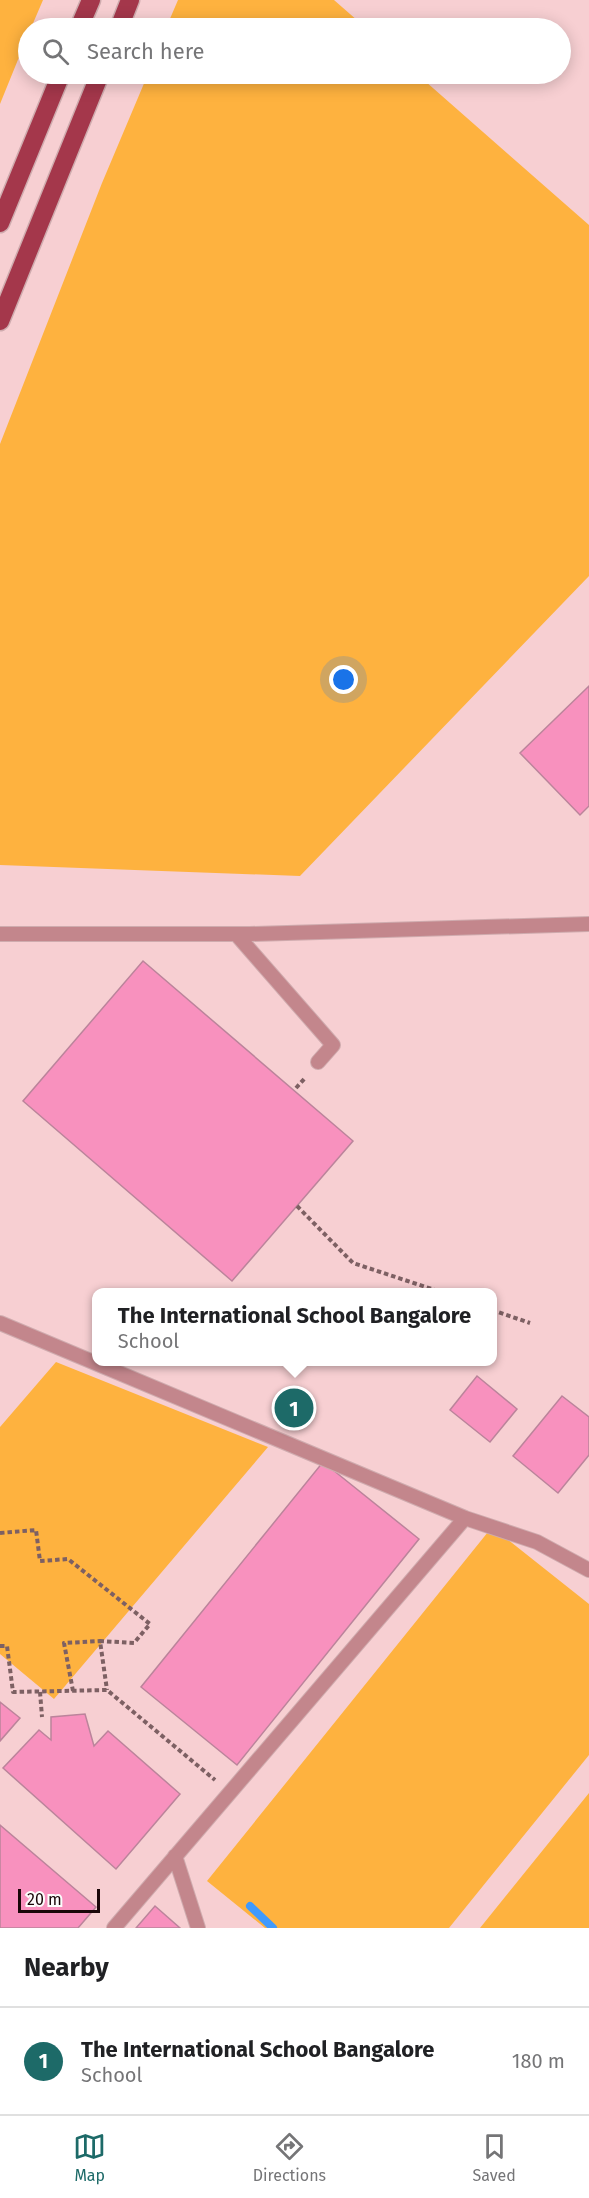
<!DOCTYPE html>
<style>
body{margin:0;font-family:"Fira Sans",sans-serif;background:#f6f6f6;color:#202124}
.scale{position:absolute;left:18px;bottom:15px;width:82px;box-sizing:border-box;padding-left:6px;border:3px solid #1a0608;border-top:0;font-size:16px;line-height:21px;white-space:nowrap;color:#1a0608;-webkit-text-stroke:4px #fcfcfc;paint-order:stroke}
.you{position:absolute;left:344px;top:680px;width:21px;height:21px;margin:-15px;border:4px solid #fff;border-radius:50%;background:#1a73e8;box-shadow:0 0 0 9px #1a73e833}
.badge{display:grid;place-items:center;width:39px;height:39px;border-radius:50%;background:#1d6a68;color:#fff;font-size:20px;font-weight:700}
.pin{position:absolute;translate:-50% -50%;border:3px solid #fff;box-shadow:0 2px 6px #0006}
.popup{position:absolute;left:92px;top:1288px;width:405px;height:78px;box-sizing:border-box;display:grid;place-content:center;border-radius:12px;background:#fff;filter:drop-shadow(0 2px 4px #0005);font-size:20px;white-space:nowrap;color:#757577}
.popup b{font-size:22px;color:#202124}
.popup::after{content:'';position:absolute;left:50%;top:100%;margin-left:-12px;border:12px solid transparent;border-top-color:#fff}
.list{margin:0;padding:0;list-style:none}
h2{display:flex;justify-content:space-between;align-items:center;height:78px;margin:0;padding:0 24px;font-size:26px}
h2 small{font-size:20px;font-weight:400;color:#757577}
.list li{display:grid;grid-template-columns:39px 1fr auto;gap:18px;align-items:center;box-sizing:border-box;height:108px;padding:0 24px;border-top:2px solid #e0e0e0}
.list b{display:block;font-size:22px;white-space:nowrap}
.list p{margin:0;font-size:20px;white-space:nowrap;color:#757577}
.list em{font-size:20px;font-style:normal;color:#757577}
.icon{flex:none;width:33px;height:33px;fill:none;stroke:currentColor;stroke-width:2;stroke-linecap:round;stroke-linejoin:round}
.map{position:relative;flex:none;width:589px;height:1928px;overflow:hidden}
.search{position:absolute;background:#fff;box-shadow:0 3px 15px #0003;left:18px;right:18px;top:18px;height:66px;display:flex;align-items:center;gap:15px;box-sizing:border-box;padding:0 21px;border-radius:33px;color:#757577;font-size:22px}
.sheet{height:186px;background:#fff}
nav{display:flex;justify-content:space-around;align-items:center;box-sizing:border-box;height:84px;border-top:2px solid #e0e0e0;background:#fff;font-size:16px;color:#757577}
nav a{display:grid;justify-items:center;gap:3px}
nav .on{color:#1d6a68}
.map>svg:first-child{display:block}
</style>
<div class="map">
<svg width="589" height="1928" viewBox="0 0 589 1928">
<rect width="100%" height="100%" fill="#f7cfd2"/>
<path fill="#feb23f" d="M0,0H43L31,28H28V35L0,104Z
M178,0H334L366,28H166Z
M148,74H417L589,225V576L300,876L0,865V444L102,183Z
M56,1362L268,1447L54,1699L0,1654V1427Z
M492,1527L589,1604V1755L449,1928H265L207,1881Z
M589,1793V1928H480Z"/>
<g fill="none" stroke-linecap="round" stroke-linejoin="round">
<path stroke="#409afd" stroke-width="8" d="M250,1906L273,1928"/>
</g>
<path fill="#f891be" stroke="#bb849b" stroke-width="1.5" d="M589,686V806L580,815L520,753Z
M143,961L353,1141L232,1281L23,1101Z
M477,1376L517,1409L490,1442L450,1410Z
M562,1396L589,1417V1455L558,1493L513,1456Z
M323,1462L419,1539L237,1765L141,1687Z
M0,1702L20,1718L0,1741Z
M85,1714L94,1746L108,1731L180,1794L116,1869L3,1768L39,1730L51,1740V1717Z
M0,1825L96,1907L78,1928H0Z
M155,1906L180,1928H136Z"/>
<g fill="none" stroke-linecap="round" stroke-linejoin="round">
<g stroke="#cfabae" stroke-width="16">
<path id="lane" d="M0,934H250L589,924
M236,934L333,1045L318,1062
M0,1323L465,1518L537,1542L589,1570
M175,1856L198,1928
M114,1928L465,1518"/>
</g>
<g stroke="#cfabae" stroke-width="21">
<path id="primary" d="M79,28L91,0
M119,28L130,0
M0,223L61,74
M0,321L100,74"/>
</g>
<path stroke="#7d6063" stroke-width="4" stroke-dasharray="4.5 3" stroke-linecap="butt" d="M296,1088L306,1077
M297,1206L353,1263L441,1292
M492,1310L530,1323
M0,1533L36,1530L40,1561L68,1559L150,1624L134,1643L100,1641L107,1690
M0,1646H7L13,1692L107,1690L215,1780
M73,1691L64,1643L100,1641
M40,1692L42,1717"/>
<use href="#lane" stroke="#c3868c" stroke-width="14"/>
<use href="#primary" stroke="#a4374b" stroke-width="18"/>
</g>
</svg>
<div class="scale">20 m</div>
<div class="you"></div>
<div class="pin badge" style="left:294px;top:1408px">1</div>
<div class="popup"><b>The International School Bangalore</b>School</div>
<div class="search"><svg class="icon" aria-label="search" viewBox="0 0 24 24"><circle cx="10" cy="10" r="6"/><path d="M15 15l6 6"/></svg>Search here</div>
</div>
<section class="sheet">
<h2>Nearby<small></small></h2>
<ul class="list">
<li><span class="badge">1</span><div><b>The International School Bangalore</b><p>School</p></div><em>180 m</em></li>
</ul>
</section>
<nav>
<a class="on"><svg class="icon" aria-label="map" viewBox="0 0 24 24"><path d="M3 6l6-2 6 2 6-2v14l-6 2-6-2-6 2zM9 4v14M15 6v14"/></svg>Map</a>
<a><svg class="icon" aria-label="directions" viewBox="0 0 24 24"><path d="M12 3l9 9-9 9-9-9zM9 14v-3h6M13 9l2 2-2 2"/></svg>Directions</a>
<a><svg class="icon" aria-label="saved" viewBox="0 0 24 24"><path d="M7 4h10v16l-5-4-5 4z"/></svg>Saved</a>
</nav>
